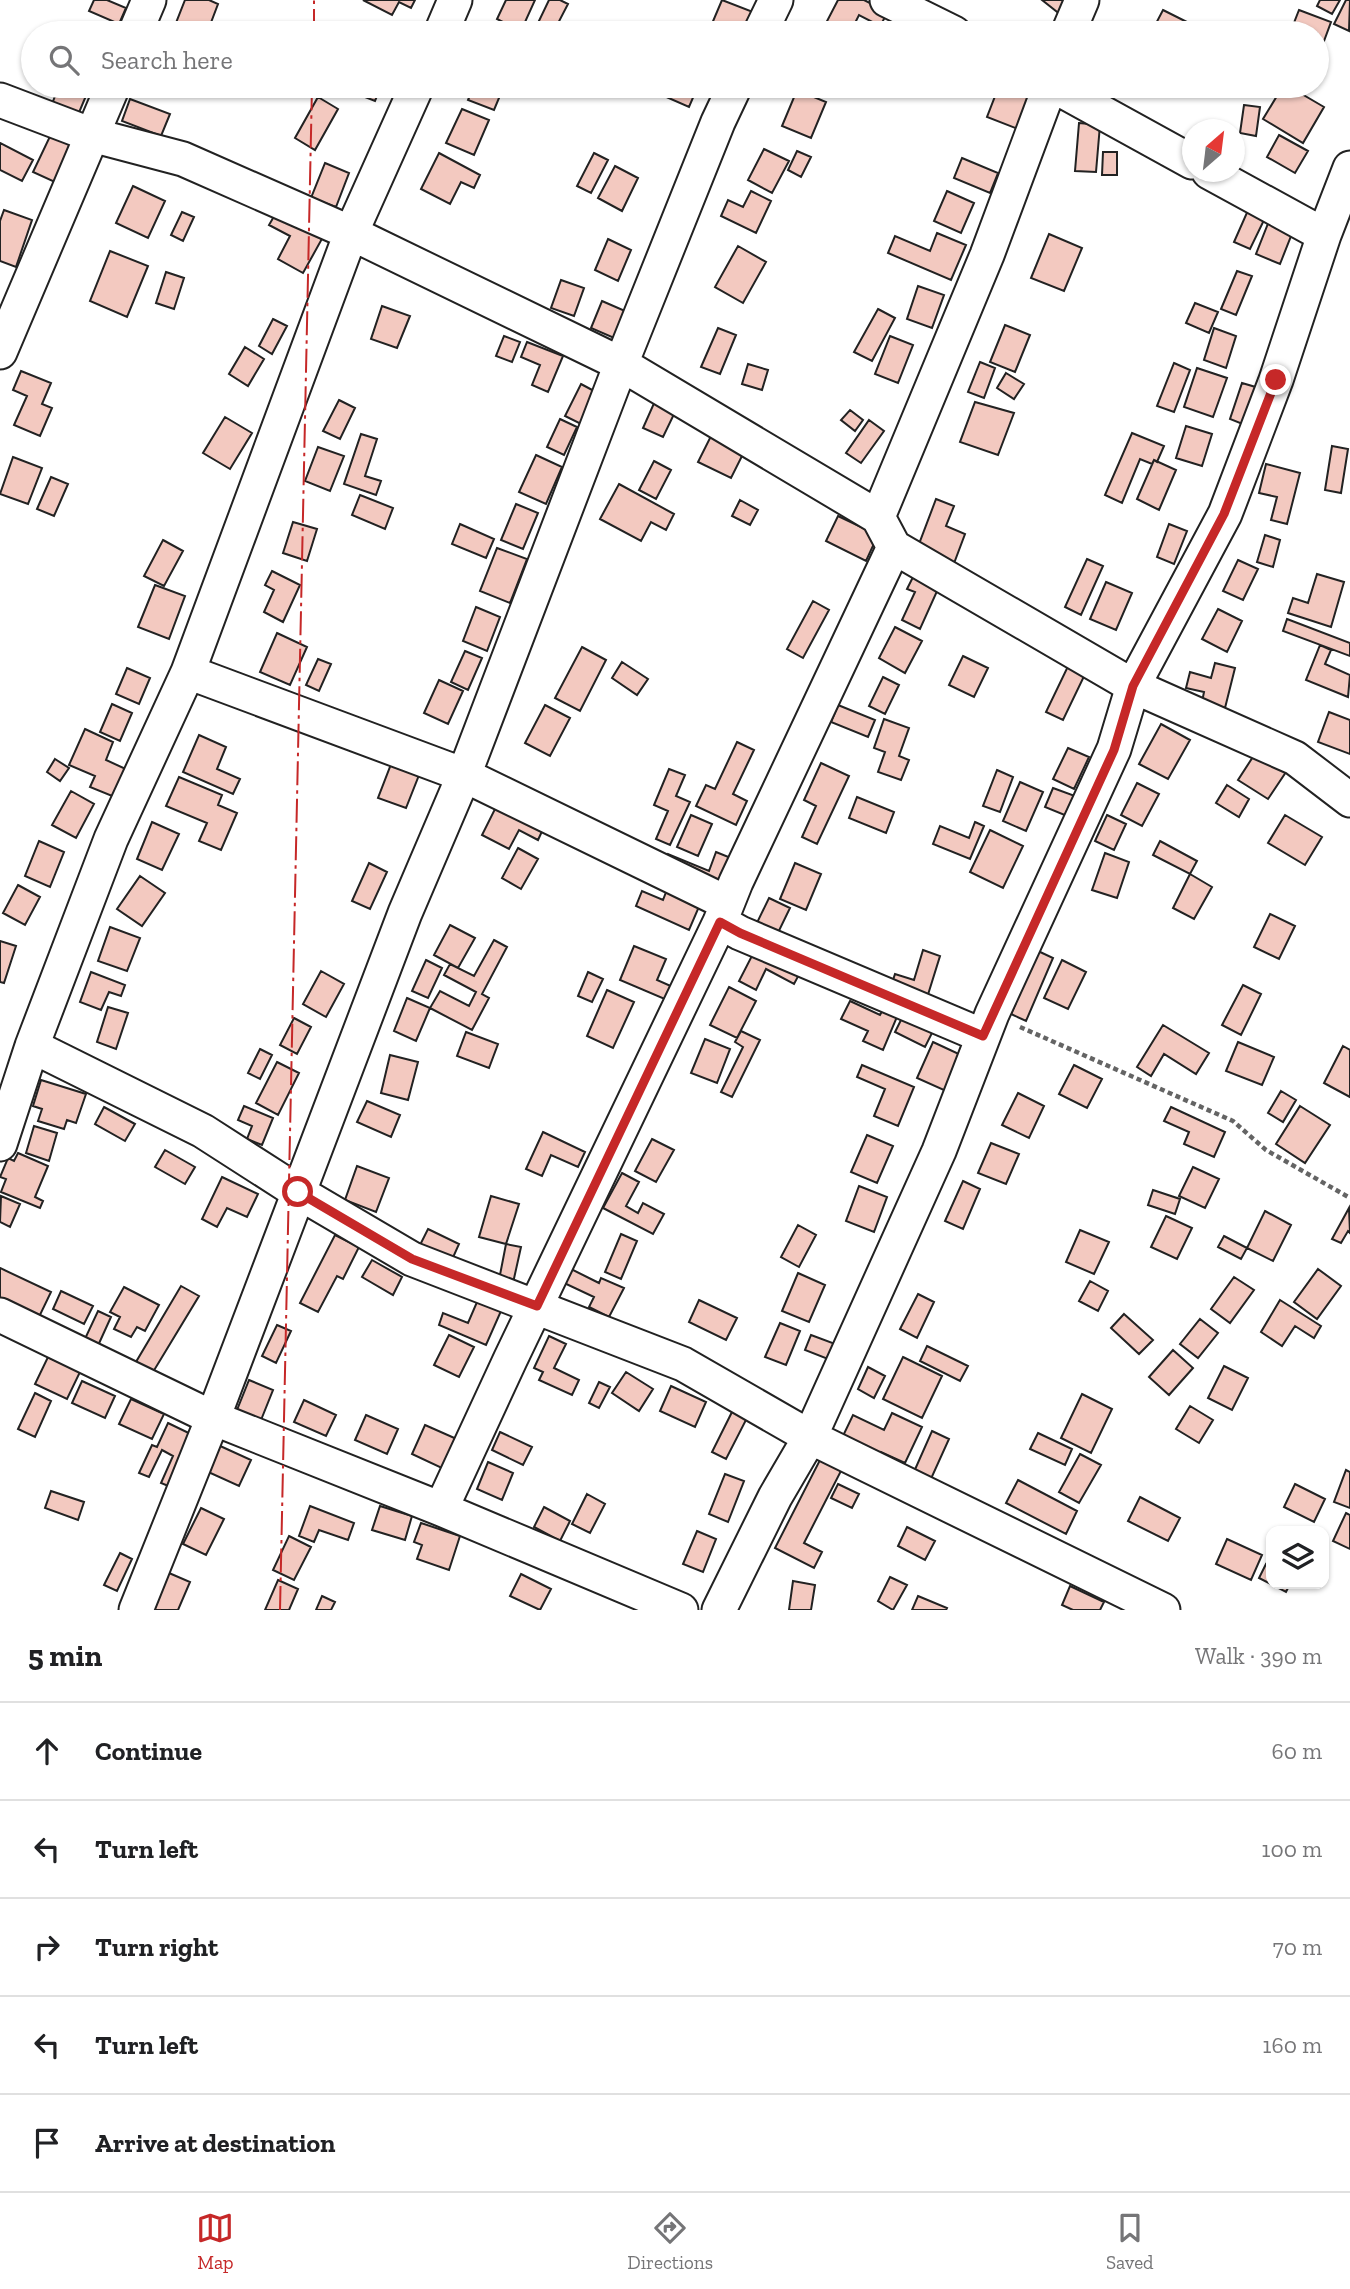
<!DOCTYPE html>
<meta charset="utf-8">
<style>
body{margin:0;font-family:"Zilla Slab",serif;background:#f6f6f6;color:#202124}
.controls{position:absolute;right:21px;bottom:21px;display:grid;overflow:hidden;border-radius:14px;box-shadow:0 2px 5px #0004}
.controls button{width:63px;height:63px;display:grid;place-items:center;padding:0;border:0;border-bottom:2px solid #e0e0e0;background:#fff;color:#202124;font:35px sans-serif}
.compass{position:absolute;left:1182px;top:119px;width:63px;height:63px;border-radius:50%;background:#fff;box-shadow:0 2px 5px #0004;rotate:28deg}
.stop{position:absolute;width:21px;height:21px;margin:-16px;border:5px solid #c62828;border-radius:50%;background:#fff}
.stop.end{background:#c62828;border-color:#fff;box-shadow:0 2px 7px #0008}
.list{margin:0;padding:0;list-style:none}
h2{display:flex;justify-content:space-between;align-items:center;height:91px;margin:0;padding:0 28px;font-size:30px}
h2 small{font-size:23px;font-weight:400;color:#757577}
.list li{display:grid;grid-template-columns:46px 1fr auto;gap:21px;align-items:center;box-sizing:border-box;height:98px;padding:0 28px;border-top:2px solid #e0e0e0}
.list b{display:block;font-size:26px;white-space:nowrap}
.list em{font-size:23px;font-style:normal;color:#757577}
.icon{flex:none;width:38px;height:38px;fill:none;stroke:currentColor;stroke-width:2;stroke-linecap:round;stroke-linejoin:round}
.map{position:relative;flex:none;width:1350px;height:1610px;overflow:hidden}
.search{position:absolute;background:#fff;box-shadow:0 2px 5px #0004;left:21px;right:21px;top:21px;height:77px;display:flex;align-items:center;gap:18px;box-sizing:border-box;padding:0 24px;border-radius:38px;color:#757577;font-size:26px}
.sheet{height:581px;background:#fff}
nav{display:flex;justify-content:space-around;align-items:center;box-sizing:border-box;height:98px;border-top:2px solid #e0e0e0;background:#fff;font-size:19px;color:#757577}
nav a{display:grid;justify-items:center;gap:4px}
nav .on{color:#c62828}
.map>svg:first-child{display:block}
</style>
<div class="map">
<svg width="1350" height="1610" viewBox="0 0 1350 1610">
<rect width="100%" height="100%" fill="#fff"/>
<path fill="#f3c9c0" stroke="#222" stroke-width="2" d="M94,0H107L126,8L119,24L89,11Z
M185,0H209L218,4L207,33H189L174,28Z
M363,0H415L411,8L399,2L392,15Z
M506,0H535L521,31L497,19Z
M549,0H560L568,4L553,33L537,25Z
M722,0L753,12L744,33H708Z
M838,0H864L888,12L880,26L859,15L850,33H841L825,25Z
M1042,0H1070L1061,15Z
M1320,0H1340L1332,14L1317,6Z
M1346,0H1350L1349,31L1334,24Z
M1163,10L1187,22L1182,33H1151Z
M1299,10L1331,22L1317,60V33H1290Z
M59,86H74L88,91L78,115L52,104Z
M167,86H191L186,95Z
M337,86H381L375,101Z
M474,86H504L494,110L468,100Z
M669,86H698L689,107L664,96Z
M999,86H1016L1033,92L1018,129L987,117Z
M1283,86H1288L1324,107L1303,143L1263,119Z
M797,90L826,102L811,138L782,126Z
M318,97L338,109L315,150L295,138Z
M130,99L170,114L161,136L122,121Z
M1244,105L1260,107L1256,136L1240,133Z
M462,109L489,120L474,155L446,143Z
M1079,123L1100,125L1096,172L1075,171Z
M53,130L76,141L57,183L33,172Z
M1279,135L1308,151L1295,173L1267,157Z
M0,143L33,160L22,181L0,170Z
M764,149L789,161L772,193L748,180Z
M797,151L811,157L801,177L788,170Z
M1103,152H1117V175H1102Z
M439,153L480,175L474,188L461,182L450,204L421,189Z
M594,153L608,160L591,193L577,186Z
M962,158L998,173L990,193L954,178Z
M325,163L349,173L336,207L311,198Z
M615,166L638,178L622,211L598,198Z
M133,186L165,201L148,238L116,223Z
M751,191L771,201L756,233L721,216L728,200L743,207Z
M947,191L974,203L961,233L934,221Z
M1249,208L1266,216L1250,249L1234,242Z
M4,210L32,220L16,267L0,261V221Z
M277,211L323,237L303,273L278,259L290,236L269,225Z
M182,212L194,217L183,241L171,235Z
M1269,221L1293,231L1280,264L1256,254Z
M937,233L966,245L951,280L888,253L895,236L930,251Z
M1049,234L1082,248L1064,291L1031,278Z
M608,239L631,250L618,281L595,270Z
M738,246L766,262L743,303L715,287Z
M110,251L148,266L127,317L90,301Z
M1237,271L1252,276L1236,315L1221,309Z
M166,272L184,278L174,309L156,303Z
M561,280L584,288L574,316L551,308Z
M918,286L944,295L932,328L907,319Z
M602,301L632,314L621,341L591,328Z
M1195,303L1218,312L1209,333L1186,323Z
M382,306L410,316L397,348L371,339Z
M878,309L895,318L872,361L854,352Z
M273,319L287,326L272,354L259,346Z
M1005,325L1030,335L1015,372L990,362Z
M718,328L736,335L720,374L701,367Z
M1214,328L1236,336L1226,368L1204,360Z
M504,336L520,342L512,362L496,356Z
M890,336L913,345L898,383L875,374Z
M527,342L563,356L548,392L532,385L540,365L521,357Z
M245,347L264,359L248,386L229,374Z
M980,362L995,368L984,398L968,392Z
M1174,363L1190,370L1174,412L1157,406Z
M748,364L768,370L762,390L742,384Z
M1197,368L1227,378L1213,417L1184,407Z
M21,371L51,383L42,404L52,408L40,436L14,425L27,396L13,390Z
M1006,373L1024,384L1014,399L997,388Z
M1242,383L1259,388L1245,425L1230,419Z
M581,384L596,392L581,424L565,416Z
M339,400L355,408L340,439L323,431Z
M655,401L676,410L663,437L643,428Z
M975,402L1014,413L998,455L960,442Z
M850,410L863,420L855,431L841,420Z
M225,417L252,433L230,469L203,453Z
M560,419L577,427L564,455L547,447Z
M869,420L884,431L861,463L846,453Z
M1186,426L1212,434L1202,466L1176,458Z
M1132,433L1164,446L1157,462L1154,460L1152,464L1140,459L1122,503L1105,495Z
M361,434L377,439L365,476L381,481L376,495L344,484Z
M711,436L744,452L731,478L698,462Z
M1332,446L1348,449L1341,493L1325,490Z
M318,447L344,456L330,491L305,481Z
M536,455L562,467L546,504L519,492Z
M13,457L42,468L28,504L0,494Z
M1154,460L1176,470L1159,510L1137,499Z
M654,461L671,470L656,499L639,490Z
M1266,464L1300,473L1287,524L1271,520L1277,497L1259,493Z
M51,477L68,484L54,516L37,509Z
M619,484L674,514L666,530L651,522L641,541L600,519Z
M360,495L393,508L385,529L352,515Z
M936,499L954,506L946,526L965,534L953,566L916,552Z
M740,500L758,510L750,525L732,516Z
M516,504L538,513L523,549L501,540Z
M838,516L878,535L866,561L826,541Z
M293,522L317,529L307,561L283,553Z
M460,524L494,539L486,558L452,544Z
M1169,524L1187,531L1174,564L1157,557Z
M1265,535L1280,540L1273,567L1257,562Z
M163,540L183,551L164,586L144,576Z
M497,548L527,559L510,603L480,591Z
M1087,559L1103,566L1081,615L1065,607Z
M1238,560L1258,569L1243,600L1223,591Z
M272,571L300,585L283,622L264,612L274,590L265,585Z
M1317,574L1344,582L1331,627L1288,613L1293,598L1308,603Z
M913,577L938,589L920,629L902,620L915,592L907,589Z
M1106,582L1132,593L1116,630L1090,619Z
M155,585L185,596L169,639L138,627Z
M813,601L829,610L803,658L787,649Z
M476,607L500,617L487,651L463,641Z
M1218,609L1242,621L1227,652L1202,639Z
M1287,619L1350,643V656L1283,631Z
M895,627L922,641L905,673L879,658Z
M277,633L307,647L290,685L260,672Z
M1320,645L1331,650L1325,664L1350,675L1348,697L1306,680Z
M582,647L606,660L580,711L555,698Z
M465,651L482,658L468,690L451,682Z
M963,656L988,668L974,697L949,685Z
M318,659L331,664L319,691L306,685Z
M1071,660L1088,668L1063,720L1046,712Z
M622,662L648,679L637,695L612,678Z
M1215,663L1235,668L1225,708L1202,702L1204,692L1186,688L1190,672L1211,678Z
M127,668L150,678L139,704L116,694Z
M883,677L899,685L885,714L869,706Z
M439,680L463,691L448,724L424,713Z
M112,704L132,713L120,741L100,732Z
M545,705L570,718L550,756L525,743Z
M838,705L875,720L868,737L831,722Z
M1329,712L1350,720V754L1318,742Z
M884,719L909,728L899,756L909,760L901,780L878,772L885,752L874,748Z
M1161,724L1190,740L1168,779L1139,764Z
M85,729L113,742L106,760L128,770L117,798L90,787L95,776L69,765Z
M199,735L226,747L217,769L240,779L233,794L183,772Z
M737,742L754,750L733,794L747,801L736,825L696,806L706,785L715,789Z
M1068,748L1089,757L1074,789L1053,779Z
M1258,749L1288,769L1268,799L1238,780Z
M55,759L69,768L60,781L47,772Z
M393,759L421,770L406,808L378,798Z
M821,763L849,776L817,844L802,837L816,806L804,800Z
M669,769L685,775L676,796L690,802L670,845L656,839L668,811L654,805Z
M997,770L1013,777L1000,812L983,806Z
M179,777L222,795L218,805L237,813L221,850L199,841L207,823L166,806Z
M1020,782L1043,792L1026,831L1003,821Z
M1137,783L1159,794L1142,826L1121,815Z
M1227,785L1249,799L1239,817L1216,803Z
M1053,788L1075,796L1067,816L1045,807Z
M71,791L94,804L76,838L52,825Z
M857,797L894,812L886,833L849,818Z
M498,803L544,827L538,840L519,830L509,849L482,835Z
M691,815L712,824L698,856L677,847Z
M1107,815L1126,824L1114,850L1095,841Z
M1285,815L1322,837L1305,865L1268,843Z
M152,822L179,834L162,870L137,859Z
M975,822L984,826L970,859L933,844L940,826L969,838Z
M990,830L1023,846L1003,888L970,872Z
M39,841L64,852L50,887L25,876Z
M1160,841L1197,861L1190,874L1153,855Z
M518,848L538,859L521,889L502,878Z
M716,852L731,858L718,890L663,868L668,854L709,871Z
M1105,853L1129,862L1117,898L1092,890Z
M369,863L387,872L370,909L352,901Z
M795,863L821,874L806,910L780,899Z
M1190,874L1212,887L1194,919L1173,908Z
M140,876L165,893L142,926L117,909Z
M18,885L40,897L25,925L3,913Z
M668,887L701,902L689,930L636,906L642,891L663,900Z
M769,898L790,908L774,941L753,931Z
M1270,914L1295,926L1279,959L1254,947Z
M450,925L475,938L458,968L434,955Z
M110,927L140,938L127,971L98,961Z
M494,940L507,947L482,994L489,998L472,1030L430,1008L440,991L469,1006L476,992L444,975L450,964L474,976Z
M0,941L16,946L4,983L0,982Z
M634,946L666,959L657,980L673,987L667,1000L620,980Z
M757,946L802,969L794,984L766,969L756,990L739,981Z
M923,950L940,956L926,1001L890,989L895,974L914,980Z
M1038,951L1053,958L1026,1021L1011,1014Z
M426,960L442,968L428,998L412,991Z
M1062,960L1086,972L1068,1009L1044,998Z
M321,971L344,984L326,1017L303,1004Z
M91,972L125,985L121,996L109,992L101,1010L80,1002Z
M588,972L603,979L592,1002L578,996Z
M1243,985L1261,994L1241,1035L1222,1025Z
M729,987L756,1001L737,1038L710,1025Z
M607,990L634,1002L613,1048L587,1036Z
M407,998L430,1008L416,1041L394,1031Z
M850,1001L880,1015L885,1006L899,1012L883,1050L863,1041L868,1031L841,1019Z
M108,1007L128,1013L116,1049L97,1042Z
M903,1016L933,1031L925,1047L895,1032Z
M294,1018L311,1027L297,1054L280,1045Z
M1163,1025L1209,1053L1196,1074L1164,1054L1151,1076L1137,1067Z
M741,1031L760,1040L732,1097L721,1092L743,1047L735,1042Z
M466,1032L498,1044L489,1068L457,1056Z
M705,1039L730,1049L717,1083L691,1073Z
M933,1042L961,1055L946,1091L917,1078Z
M1238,1042L1274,1057L1262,1085L1226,1071Z
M1343,1046L1350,1050V1097L1324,1083Z
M260,1049L272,1055L260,1079L248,1073Z
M390,1055L418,1062L408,1100L381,1093Z
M277,1062L299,1073L278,1115L256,1103Z
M862,1065L914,1087L898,1126L874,1116L885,1089L857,1077Z
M1074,1065L1102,1079L1087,1108L1059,1094Z
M41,1080L86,1094L76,1123L67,1120L64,1129L38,1121L42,1109L33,1106Z
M1281,1091L1296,1100L1283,1122L1268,1113Z
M1018,1093L1044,1106L1029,1138L1002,1125Z
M367,1101L400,1115L391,1137L357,1122Z
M244,1106L273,1118L262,1145L247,1139L252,1126L238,1120Z
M1300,1106L1330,1125L1305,1163L1276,1144Z
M104,1107L135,1124L125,1141L95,1124Z
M1171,1107L1225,1132L1214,1157L1184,1144L1189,1132L1164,1121Z
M34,1126L57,1133L49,1161L26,1153Z
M543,1132L585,1152L578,1167L551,1155L542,1176L526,1169Z
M867,1135L893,1146L877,1183L851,1172Z
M652,1139L674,1150L656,1182L635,1171Z
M991,1143L1019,1154L1006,1184L978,1173Z
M165,1150L195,1167L185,1184L155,1167Z
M18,1153L48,1166L35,1197L43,1201L40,1208L1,1192L6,1179L0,1177L8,1158L14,1161Z
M357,1166L389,1178L376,1212L345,1200Z
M1193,1167L1219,1179L1205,1208L1179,1196Z
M622,1173L639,1182L626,1206L638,1213L643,1203L664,1214L653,1234L603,1208Z
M222,1177L258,1194L247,1217L227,1208L217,1227L202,1219Z
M963,1181L980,1189L963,1229L945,1221Z
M859,1186L887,1197L874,1232L846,1221Z
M1153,1190L1180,1199L1175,1214L1148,1205Z
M1,1196L20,1204L10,1227L0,1222Z
M491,1196L519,1204L506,1244L479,1237Z
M1349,1208L1350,1233L1348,1231L1341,1243L1332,1239Z
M1265,1211L1291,1225L1273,1261L1247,1248Z
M1166,1216L1192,1228L1177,1259L1151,1247Z
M798,1225L816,1235L799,1267L781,1257Z
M428,1229L459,1244L451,1262L419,1247Z
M1080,1230L1109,1242L1094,1274L1066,1262Z
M621,1234L637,1241L621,1279L605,1272Z
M335,1235L359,1247L343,1279L337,1276L318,1312L300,1303Z
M1224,1236L1247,1248L1241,1259L1218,1247Z
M506,1244L521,1247L513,1283L499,1280Z
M372,1260L402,1277L393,1295L362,1277Z
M0,1268L51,1292L39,1317L0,1299Z
M569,1268L599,1283L601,1278L624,1288L609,1317L589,1307L594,1297L562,1282Z
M1318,1269L1341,1286L1317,1319L1294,1302Z
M798,1273L825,1285L809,1322L782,1311Z
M1234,1277L1254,1290L1230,1323L1211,1309Z
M1090,1281L1108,1291L1098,1311L1079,1301Z
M181,1286L199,1296L150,1377L133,1367Z
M124,1287L159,1305L145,1331L137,1327L131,1337L114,1329L120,1317L110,1312Z
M61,1291L93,1306L84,1324L53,1309Z
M918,1294L934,1302L917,1338L900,1329Z
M699,1300L737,1318L726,1340L689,1322Z
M1280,1300L1321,1326L1314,1338L1295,1326L1282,1346L1261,1332Z
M477,1302L501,1311L486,1345L439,1325L443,1313L468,1323Z
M98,1311L111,1317L96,1350L83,1343Z
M1124,1314L1153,1340L1139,1354L1111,1328Z
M1200,1319L1218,1333L1198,1358L1180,1344Z
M780,1323L800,1331L786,1365L765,1357Z
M277,1325L291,1331L276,1363L262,1356Z
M449,1335L474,1347L459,1377L434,1365Z
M811,1335L838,1345L833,1361L805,1350Z
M549,1336L566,1344L554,1368L579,1380L572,1395L539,1380L543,1372L534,1368Z
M927,1346L968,1366L960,1381L920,1361Z
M1173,1350L1193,1368L1169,1395L1149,1377Z
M48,1357L80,1372L67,1399L35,1384Z
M903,1357L942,1376L922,1418L883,1399Z
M1224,1366L1248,1378L1232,1410L1208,1398Z
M868,1367L885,1376L874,1398L858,1389Z
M626,1372L653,1389L639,1411L612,1393Z
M249,1380L273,1390L261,1420L237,1410Z
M82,1381L115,1396L105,1418L72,1403Z
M599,1382L610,1387L599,1408L589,1403Z
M671,1386L706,1402L695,1427L660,1411Z
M35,1393L51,1401L35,1437L18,1429Z
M1082,1394L1112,1409L1091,1453L1061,1438Z
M131,1399L164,1414L152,1439L119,1424Z
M304,1400L336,1415L326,1436L294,1422Z
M1190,1406L1213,1420L1199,1443L1176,1429Z
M733,1410L747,1418L726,1459L712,1452Z
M892,1413L922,1427L905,1463L881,1452L878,1457L841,1440L853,1415L884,1430Z
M366,1415L398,1429L387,1454L355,1440Z
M168,1423L197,1437L173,1488L161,1483L173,1456L162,1450L149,1477L139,1473L152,1445L157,1447Z
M425,1425L459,1440L446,1470L412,1454Z
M932,1431L949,1439L930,1481L913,1474Z
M500,1432L532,1447L523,1465L492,1450Z
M1038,1433L1072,1449L1065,1465L1030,1449Z
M218,1445L251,1460L239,1486L206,1471Z
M1080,1454L1101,1465L1079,1503L1059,1492Z
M821,1458L842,1469L804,1543L822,1552L814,1568L775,1548Z
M488,1462L513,1473L502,1500L477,1489Z
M1346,1470L1350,1472V1508L1334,1502Z
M725,1474L744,1481L728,1522L709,1514Z
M1018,1480L1077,1511L1066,1534L1006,1503Z
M838,1484L859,1494L852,1508L831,1498Z
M1295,1484L1325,1499L1314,1522L1284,1507Z
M51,1491L84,1502L78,1520L45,1508Z
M587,1494L605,1504L590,1533L572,1524Z
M1140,1497L1180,1518L1168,1541L1128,1521Z
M310,1506L354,1523L348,1540L319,1530L314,1542L299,1536Z
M380,1506L412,1516L405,1540L372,1530Z
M544,1507L570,1521L560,1541L534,1527Z
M201,1508L224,1519L206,1555L183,1544Z
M1346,1513L1350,1515V1549L1333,1541Z
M421,1523L460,1536L449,1570L417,1559L422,1545L414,1542Z
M907,1527L935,1541L925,1560L898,1546Z
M697,1531L716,1539L703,1572L683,1564Z
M289,1536L311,1547L294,1580L273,1570Z
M1227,1539L1262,1555L1251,1580L1216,1564Z
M120,1553L132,1559L117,1591L104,1585Z
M1266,1564L1271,1567V1584H1290L1286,1592L1259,1578Z
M169,1573L190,1582L178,1610H153Z
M521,1574L551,1589L540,1610L510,1596Z
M890,1577L907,1585L893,1610L878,1601Z
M278,1580L298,1589L289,1610H265Z
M793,1581L815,1585L811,1610H789Z
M1070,1586L1104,1602L1100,1610H1073L1062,1605Z
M322,1596L335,1602L331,1610H316Z
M918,1596L947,1608L946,1610H912Z"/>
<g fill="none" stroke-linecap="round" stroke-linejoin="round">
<g stroke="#222" stroke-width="37">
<path id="minor" d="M887,0L954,33
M135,33L149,0
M441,33L455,0
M760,33L776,0
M1068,33L1082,0
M1054,86L1192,162
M0,100L92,135L183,159L351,233L621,364L878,517L894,547L1133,686L1295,758L1350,800
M1209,172L1324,235
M0,352L113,86
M878,517L987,255L1050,86
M188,672L464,775L727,903
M720,922L740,933L983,1036
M32,1046L203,1131L298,1192L412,1259L683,1364L810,1437L1163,1610
M0,1144L32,1046L111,839L188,672L351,233L417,86
M0,1315L213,1418L441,1509L681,1610
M441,1509L510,1360L720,922L736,882L894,547
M136,1610L213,1418L405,913L464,775L621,364L718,122L735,86
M719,1610L775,1497L810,1437L939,1151L992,1014L1114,749L1133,686L1225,514L1276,380L1324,235L1350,168"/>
</g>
<path stroke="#646464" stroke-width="4.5" stroke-dasharray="5 3.5" stroke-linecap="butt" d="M1020,1027L1233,1121L1266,1150L1350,1198"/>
<use href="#minor" stroke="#fff" stroke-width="33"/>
<path stroke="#c62828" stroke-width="2" stroke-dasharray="24 5 3.5 5" stroke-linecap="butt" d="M314,33V0
M280,1610L312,86"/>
</g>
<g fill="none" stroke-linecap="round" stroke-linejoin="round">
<path stroke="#c62828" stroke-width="9" d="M298,1192L412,1259L537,1306L720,922L740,933L983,1036L1114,750L1133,686L1224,514L1276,380"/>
</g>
</svg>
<div class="controls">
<button><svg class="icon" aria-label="layers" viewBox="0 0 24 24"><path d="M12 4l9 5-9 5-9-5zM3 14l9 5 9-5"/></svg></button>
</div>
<svg class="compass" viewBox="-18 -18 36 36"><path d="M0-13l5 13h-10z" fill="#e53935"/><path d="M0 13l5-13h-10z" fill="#757577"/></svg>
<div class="stop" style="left:298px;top:1192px"></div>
<div class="stop end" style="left:1276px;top:380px"></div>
<div class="search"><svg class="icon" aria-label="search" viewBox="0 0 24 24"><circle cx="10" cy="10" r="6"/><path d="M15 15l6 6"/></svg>Search here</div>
</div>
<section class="sheet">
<h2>5 min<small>Walk · 390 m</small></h2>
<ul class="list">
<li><svg class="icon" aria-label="ahead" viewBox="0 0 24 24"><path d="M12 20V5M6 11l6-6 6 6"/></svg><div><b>Continue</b></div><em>60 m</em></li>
<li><svg class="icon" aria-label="left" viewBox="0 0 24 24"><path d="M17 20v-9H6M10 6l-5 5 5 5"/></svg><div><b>Turn left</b></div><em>100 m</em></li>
<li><svg class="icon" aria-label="right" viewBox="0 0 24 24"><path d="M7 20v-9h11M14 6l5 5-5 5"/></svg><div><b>Turn right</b></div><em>70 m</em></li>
<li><svg class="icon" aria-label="left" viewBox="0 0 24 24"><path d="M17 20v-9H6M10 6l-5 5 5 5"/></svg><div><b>Turn left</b></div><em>160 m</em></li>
<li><svg class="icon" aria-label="arrive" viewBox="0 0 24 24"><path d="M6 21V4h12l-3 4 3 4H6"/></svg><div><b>Arrive at destination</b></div></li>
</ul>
</section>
<nav>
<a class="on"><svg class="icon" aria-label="map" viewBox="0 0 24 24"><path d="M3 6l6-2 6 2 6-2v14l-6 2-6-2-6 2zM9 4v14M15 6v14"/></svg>Map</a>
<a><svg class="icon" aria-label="directions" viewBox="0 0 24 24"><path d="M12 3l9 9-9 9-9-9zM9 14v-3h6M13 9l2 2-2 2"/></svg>Directions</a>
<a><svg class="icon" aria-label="saved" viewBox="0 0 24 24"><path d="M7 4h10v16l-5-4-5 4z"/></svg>Saved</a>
</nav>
